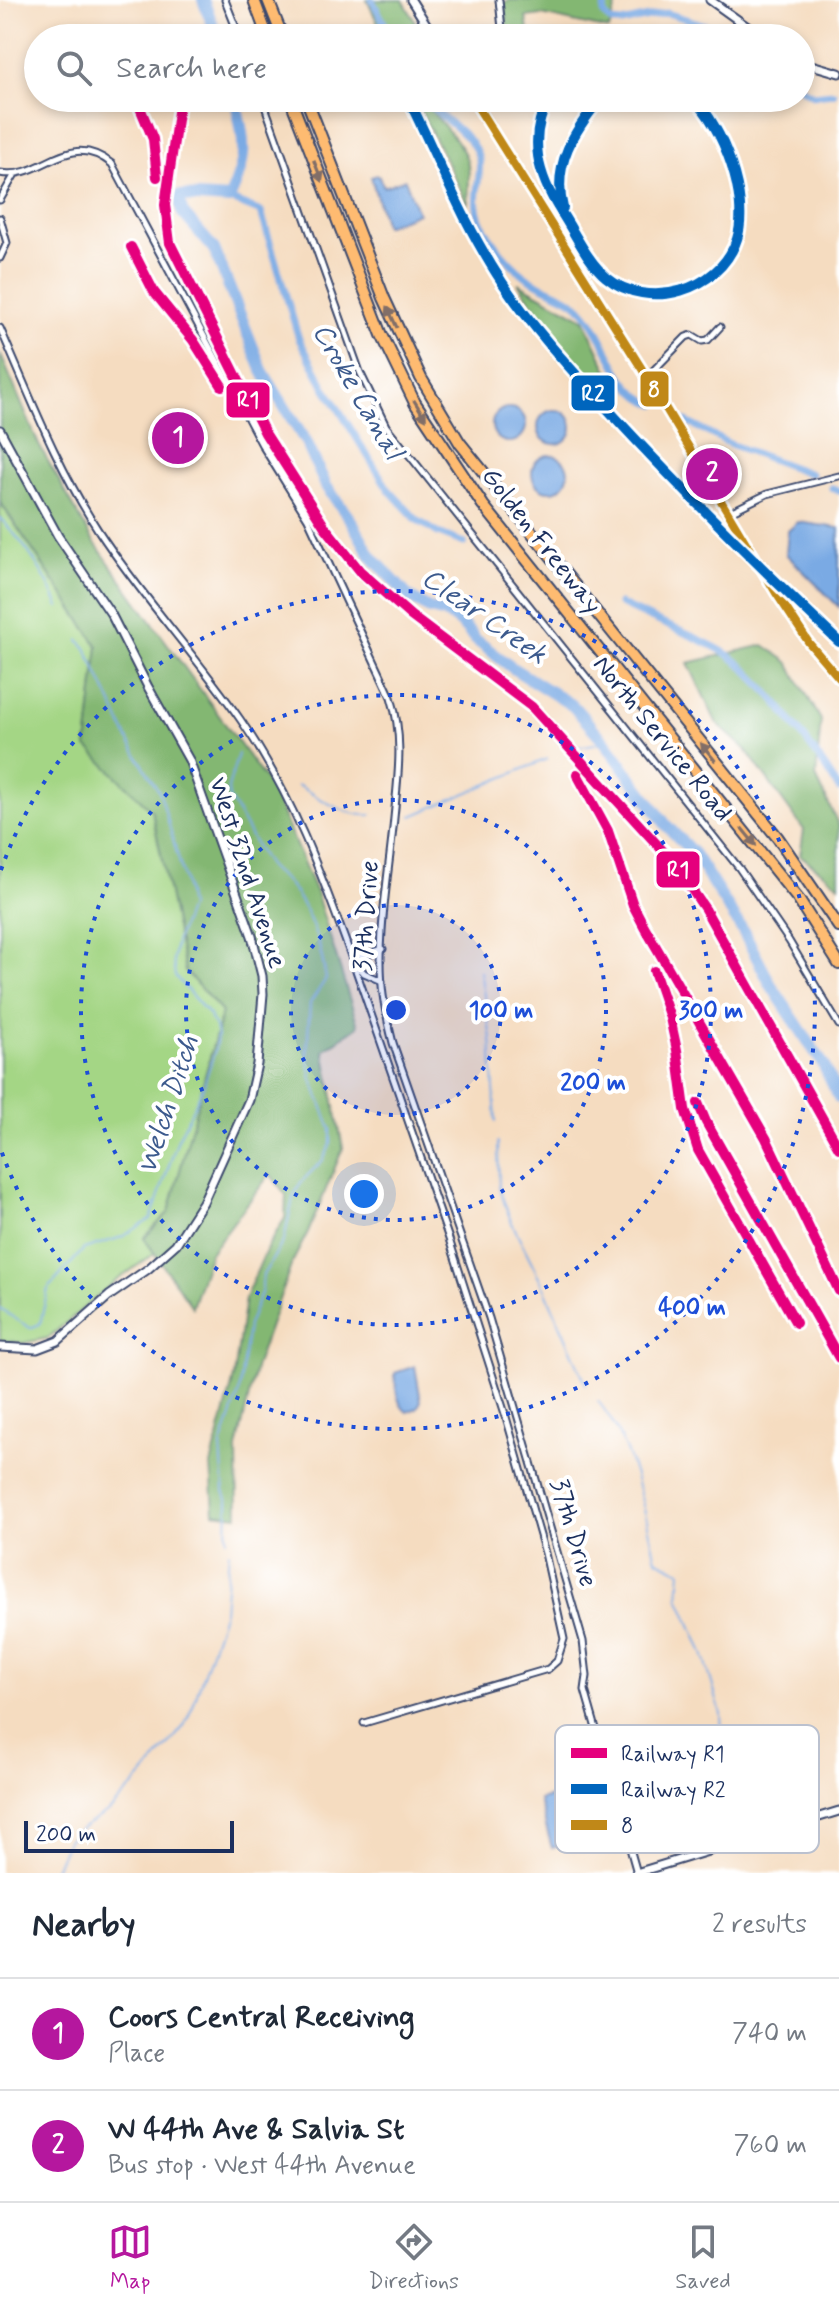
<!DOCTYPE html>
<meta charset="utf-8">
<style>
body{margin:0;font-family:Mynerve,sans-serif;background:#f2f2f3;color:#1f2937}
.scale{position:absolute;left:24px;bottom:20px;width:210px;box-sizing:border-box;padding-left:8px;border:4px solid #1b2f5e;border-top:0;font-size:22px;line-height:28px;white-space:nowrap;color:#1b2f5e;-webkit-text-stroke:6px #fff;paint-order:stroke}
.you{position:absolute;left:364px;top:1194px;width:28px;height:28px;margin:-20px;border:6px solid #fff;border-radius:50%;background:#1a73e8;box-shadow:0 0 0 12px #1a73e833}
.badge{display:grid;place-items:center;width:52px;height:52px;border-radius:50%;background:#b5179e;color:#fff;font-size:26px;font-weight:700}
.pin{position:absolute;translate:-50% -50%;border:4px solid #fff;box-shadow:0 2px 8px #0006}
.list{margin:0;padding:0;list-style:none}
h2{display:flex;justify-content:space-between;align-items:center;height:104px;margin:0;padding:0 32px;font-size:34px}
h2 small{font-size:26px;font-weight:400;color:#747a83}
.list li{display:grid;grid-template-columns:52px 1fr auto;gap:24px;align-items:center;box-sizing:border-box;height:112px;padding:0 32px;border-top:2px solid #e0e1e3}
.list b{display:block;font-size:30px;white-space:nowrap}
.list p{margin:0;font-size:26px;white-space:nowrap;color:#747a83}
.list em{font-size:26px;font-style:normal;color:#747a83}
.icon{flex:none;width:44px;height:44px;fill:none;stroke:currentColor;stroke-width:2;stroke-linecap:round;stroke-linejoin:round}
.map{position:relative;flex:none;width:839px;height:1873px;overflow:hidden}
.search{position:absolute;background:#fff;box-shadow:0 4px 12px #0003;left:24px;right:24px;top:24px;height:88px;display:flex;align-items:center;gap:20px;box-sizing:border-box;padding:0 28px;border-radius:44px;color:#747a83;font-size:30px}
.sheet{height:328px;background:#fff}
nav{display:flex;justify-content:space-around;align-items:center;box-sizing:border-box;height:112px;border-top:2px solid #e0e1e3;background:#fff;font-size:22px;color:#747a83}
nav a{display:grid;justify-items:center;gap:4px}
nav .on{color:#b5179e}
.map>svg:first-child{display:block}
</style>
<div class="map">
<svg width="839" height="1873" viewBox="0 0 839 1873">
<rect width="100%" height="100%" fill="#fff"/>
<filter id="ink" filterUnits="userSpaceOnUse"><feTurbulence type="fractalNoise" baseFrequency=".0125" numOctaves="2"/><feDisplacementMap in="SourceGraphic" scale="16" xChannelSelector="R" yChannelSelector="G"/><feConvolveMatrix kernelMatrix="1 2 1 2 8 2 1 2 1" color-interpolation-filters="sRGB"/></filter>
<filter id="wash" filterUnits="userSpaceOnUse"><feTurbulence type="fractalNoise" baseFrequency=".006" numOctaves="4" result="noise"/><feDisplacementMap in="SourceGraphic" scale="32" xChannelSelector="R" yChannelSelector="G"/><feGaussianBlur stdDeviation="1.8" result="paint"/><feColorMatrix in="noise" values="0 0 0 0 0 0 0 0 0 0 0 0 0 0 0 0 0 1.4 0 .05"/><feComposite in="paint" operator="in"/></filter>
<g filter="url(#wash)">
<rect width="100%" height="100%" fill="#f5dcc0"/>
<path fill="#a4d685" stroke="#608272" stroke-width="2" d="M0,502L98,646L87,745L152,811L185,971L222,1012L169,1212L144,1238L155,1253L113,1283L48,1338L23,1343L0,1340Z"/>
<path fill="#83b772" stroke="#4f7368" stroke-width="2" d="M367,0H403L415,21L414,38H385Z
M509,0H618L609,30L542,15L526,17L529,38H509L504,4Z
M414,98H420C433,114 462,143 467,160C471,174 468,191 468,205Z
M518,283L584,319L616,388L603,386L576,365Z
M0,353L39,445L92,539L272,789L316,892L358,1026L324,1050L343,1148L310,1228L292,1263L256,1365L237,1448L238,1516L214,1513L211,1465L234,1377L245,1298L268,1246L285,1218L286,1195L270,1174L210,1253L192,1307L144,1238L169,1212L222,1012L185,971L152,811L87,747L98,646L0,502Z
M764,645L788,662L821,720L816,777L839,826V885L800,855L804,830L746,750L717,724L688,663Z"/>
<path fill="#7aaae4" stroke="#4a6ca1" stroke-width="2" d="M378,175L384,187L405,179L418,213L385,226L371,177Z
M492 425a17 17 0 1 1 34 0a17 17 0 1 1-34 0Z
M538 427a17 17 0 1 1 34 0a17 17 0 1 1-34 0Z
M532 473a18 18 0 1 1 36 0a18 18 0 1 1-36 0Z
M798,522L839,528V607L786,554L788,531Z
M415,1366L421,1401L417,1408L407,1412C396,1404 396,1387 395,1373Z
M555,1796L569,1843L552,1848L539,1800Z"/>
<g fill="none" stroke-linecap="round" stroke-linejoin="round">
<path stroke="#7aaae4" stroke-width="2" d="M0,518C26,545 45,572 59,607
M578,747L605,742
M297,785C319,797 344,817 371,815
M412,816L547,759
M480,971L491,1038L496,1122
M498,1142L499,1188L511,1221L544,1287L586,1384
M0,1309L30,1328L40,1324L48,1289L84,1249L122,1237L151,1219L178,1139L203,1087L215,1050L217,1036L215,1027L209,1015L175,976L173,961L176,942L189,907L185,882L160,793L131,745L86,648L79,640
M598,1401C633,1445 643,1506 656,1559L681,1571L679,1597L703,1653L721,1714L723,1755
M227,1539L228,1502L224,1491L221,1446L239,1393L248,1325L261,1293L263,1275L284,1240L293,1198L301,1182L323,1160L331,1144V1129L312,1079L307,1053L310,1003L326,979C321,947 310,910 289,885C283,877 273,873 267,864C253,843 243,819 229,798L228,788L238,754
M726,1783L737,1828
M53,1873L68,1840L77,1831L109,1811L142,1777L184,1726L193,1706L224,1611L229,1552"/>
<path stroke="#7aaae4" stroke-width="7" d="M372,0L392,38
M605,0L604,14L611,22L622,23L667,13L728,32L735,38
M801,88L813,95L833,93
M424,98L429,105C443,118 464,131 474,147C490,171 464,197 485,229C497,249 515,271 535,282C550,291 572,297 583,310C610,340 614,389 656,405
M229,199L261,212L299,339L326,389L389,490L417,520L438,533L464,543
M683,420L730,444L811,474
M832,488L839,491
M620,604C653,621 690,633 722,651C758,671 817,753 839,789"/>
<path stroke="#7aaae4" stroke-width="12" d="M203,0L218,38
M235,98C245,144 249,156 229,199L179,196L182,212L214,249L262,370L307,444L326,486L352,522L371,556L408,596L429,609L446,613L461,623L476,640L514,669L573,706L605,742L667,826L694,854L743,931L771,985L823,1064L839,1098"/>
</g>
</g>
<g filter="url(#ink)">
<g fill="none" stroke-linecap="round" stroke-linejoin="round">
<g stroke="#3c496d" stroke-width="9">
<path id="minor" d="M225,0L240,38
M499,0L503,38
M262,98L360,372L386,426L739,868L789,941L839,1025
M480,111L486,98
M0,173C43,181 67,128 112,164L262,445L308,519L391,697C404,738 398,776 394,818C389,874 376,940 383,995C385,1011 389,1027 393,1043L489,1318L583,1641L587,1676L585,1690L637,1873
M0,200L15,174
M0,218L7,243L0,258
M0,328C30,396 57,467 98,530C141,596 195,654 240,719C291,792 322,875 352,959L383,949
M647,377L686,337L692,335L702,341L708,340L720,327
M728,513L767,494L839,476
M352,959L449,1239L506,1417L545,1553L564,1639L557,1661L548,1669L364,1723
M356,963L364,973L382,981"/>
</g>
<g stroke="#3c496d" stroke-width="11">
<path id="tertiary" d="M411,0L435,38
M710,0L763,38
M801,62L839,73
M472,98L647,377L776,593L809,643L839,678
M0,430L58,536L111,614L148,687L189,760L252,936L262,976L263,994L257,1064L249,1100L203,1202L176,1244L148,1269L109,1296L58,1341L37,1349L0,1347
M636,1873L839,1811"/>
</g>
<g stroke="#3c496d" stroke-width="14">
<path id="motorway" d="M254,0L268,38
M268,0L283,38
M290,98L382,335L415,403L483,505L798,899L839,964
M306,98L384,298L421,378L460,443L778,838L839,927"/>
</g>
<use href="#minor" stroke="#fff" stroke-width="5"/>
<use href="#tertiary" stroke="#fff" stroke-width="7"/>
<use href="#motorway" stroke="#febb71" stroke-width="10"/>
<g stroke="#fff" stroke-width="14">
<path id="bus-1" d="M472,98L647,377L776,593L809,643L839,678"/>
</g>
<use href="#bus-1" stroke="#c08818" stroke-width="8"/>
<g stroke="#fff" stroke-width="16">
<path id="rail-1" d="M136,98L153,139L157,177
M180,98L165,205L170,243L265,433L325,527L360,571L411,616L532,707L673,862L705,909L839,1148
M131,247L154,292L193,340L222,386
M577,774L608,831L633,905L644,926L766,1138L839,1291
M654,971L670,1018L677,1050L685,1109L698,1150L796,1323
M698,1103L706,1122L839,1358"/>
</g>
<g stroke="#fff" stroke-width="16">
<path id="rail-2" d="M408,98C438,159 464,225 502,282C531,326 568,366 603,404C678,487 758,565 839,642
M549,98C527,138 538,176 561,212C575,233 587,261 606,277C648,312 720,291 737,239C750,199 723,126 693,98
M563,208C552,164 574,131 601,98"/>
</g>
<use href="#rail-1" stroke="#e5007d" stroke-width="10"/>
<use href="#rail-2" stroke="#0065bd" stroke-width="10"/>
</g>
<defs><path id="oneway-solid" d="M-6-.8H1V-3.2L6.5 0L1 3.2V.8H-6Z" transform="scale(2)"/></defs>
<g fill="#816e67">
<use href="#oneway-solid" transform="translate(318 171) rotate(68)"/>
<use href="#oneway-solid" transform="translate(392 317) rotate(-115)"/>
<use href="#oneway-solid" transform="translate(420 410) rotate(58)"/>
<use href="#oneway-solid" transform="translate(708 752) rotate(-129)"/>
<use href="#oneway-solid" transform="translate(749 837) rotate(51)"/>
</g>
</g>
<circle cx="396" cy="1010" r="105" fill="#1d4ed8" fill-opacity=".12"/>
<g fill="none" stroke="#1d4ed8" stroke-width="4" stroke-dasharray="4 8">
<circle cx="396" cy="1010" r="105"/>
<circle cx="396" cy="1010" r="210"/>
<circle cx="396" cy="1010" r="315"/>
<path d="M1 870A419 419 0 1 1 1 1150"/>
</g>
<g text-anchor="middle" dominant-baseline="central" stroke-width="8" stroke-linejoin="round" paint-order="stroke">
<g font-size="26" fill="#1b2f5e" stroke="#fff">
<text transform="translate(541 541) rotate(52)">Golden Freeway</text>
<text transform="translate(662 739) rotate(51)">North Service Road</text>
<text transform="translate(247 873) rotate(72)">West 32nd Avenue</text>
<text transform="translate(367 916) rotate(-86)">37th Drive</text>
<text transform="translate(573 1533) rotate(74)">37th Drive</text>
</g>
<g font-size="28" font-style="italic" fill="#3c5a8d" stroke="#fff">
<text transform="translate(357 392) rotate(60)">Croke Canal</text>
<text transform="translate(484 617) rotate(35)">Clear Creek</text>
<text transform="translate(169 1105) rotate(-72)">Welch Ditch</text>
</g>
</g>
<rect x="555" y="1725" width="264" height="128" rx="12" fill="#fff" stroke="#bbc1cf" stroke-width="2"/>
<rect x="571" y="1748" width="36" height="10" fill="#e5007d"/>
<rect x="571" y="1784" width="36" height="10" fill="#0065bd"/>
<rect x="571" y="1820" width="36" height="10" fill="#c08818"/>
<g font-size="22" fill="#1b2f5e">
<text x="621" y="1761">Railway R1</text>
<text x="621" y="1797">Railway R2</text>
<text x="621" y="1833">8</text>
</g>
<circle cx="396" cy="1010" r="12" fill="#1d4ed8" stroke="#fff" stroke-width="4"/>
<g font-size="24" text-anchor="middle" font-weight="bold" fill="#1d4ed8" stroke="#fff" stroke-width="8" stroke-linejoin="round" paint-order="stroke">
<text x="501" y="1018">100 m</text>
<text x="711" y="1018">300 m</text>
<text x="593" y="1090">200 m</text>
<text x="692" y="1315">400 m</text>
</g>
<g stroke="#fff" stroke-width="3">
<rect x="639" y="370" width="31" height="38" rx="8" fill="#c08818"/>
<rect x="570" y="374" width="46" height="38" rx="8" fill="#0065bd"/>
<rect x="225" y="381" width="46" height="38" rx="8" fill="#e5007d"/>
<rect x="655" y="850" width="46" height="39" rx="8" fill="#e5007d"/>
</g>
<g font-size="22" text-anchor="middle" font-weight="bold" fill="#fff">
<text x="654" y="397">8</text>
<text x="593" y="401">R2</text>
<text x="248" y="407">R1</text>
<text x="678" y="877">R1</text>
</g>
</svg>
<div class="scale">200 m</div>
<div class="you"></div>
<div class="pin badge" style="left:178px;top:438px">1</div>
<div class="pin badge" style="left:712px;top:474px">2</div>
<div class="search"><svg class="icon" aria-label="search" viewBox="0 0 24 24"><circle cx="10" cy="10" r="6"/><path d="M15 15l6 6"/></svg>Search here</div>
</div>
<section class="sheet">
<h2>Nearby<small>2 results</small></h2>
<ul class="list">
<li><span class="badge">1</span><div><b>Coors Central Receiving</b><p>Place</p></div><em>740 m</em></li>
<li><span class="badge">2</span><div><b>W 44th Ave &amp; Salvia St</b><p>Bus stop · West 44th Avenue</p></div><em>760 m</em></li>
</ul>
</section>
<nav>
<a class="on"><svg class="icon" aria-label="map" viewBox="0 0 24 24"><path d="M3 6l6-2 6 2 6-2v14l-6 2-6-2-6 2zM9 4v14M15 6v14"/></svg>Map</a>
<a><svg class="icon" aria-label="directions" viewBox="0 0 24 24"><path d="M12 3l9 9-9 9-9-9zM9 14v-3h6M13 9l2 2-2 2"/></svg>Directions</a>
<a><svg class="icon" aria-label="saved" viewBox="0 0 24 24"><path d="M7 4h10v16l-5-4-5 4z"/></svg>Saved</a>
</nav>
